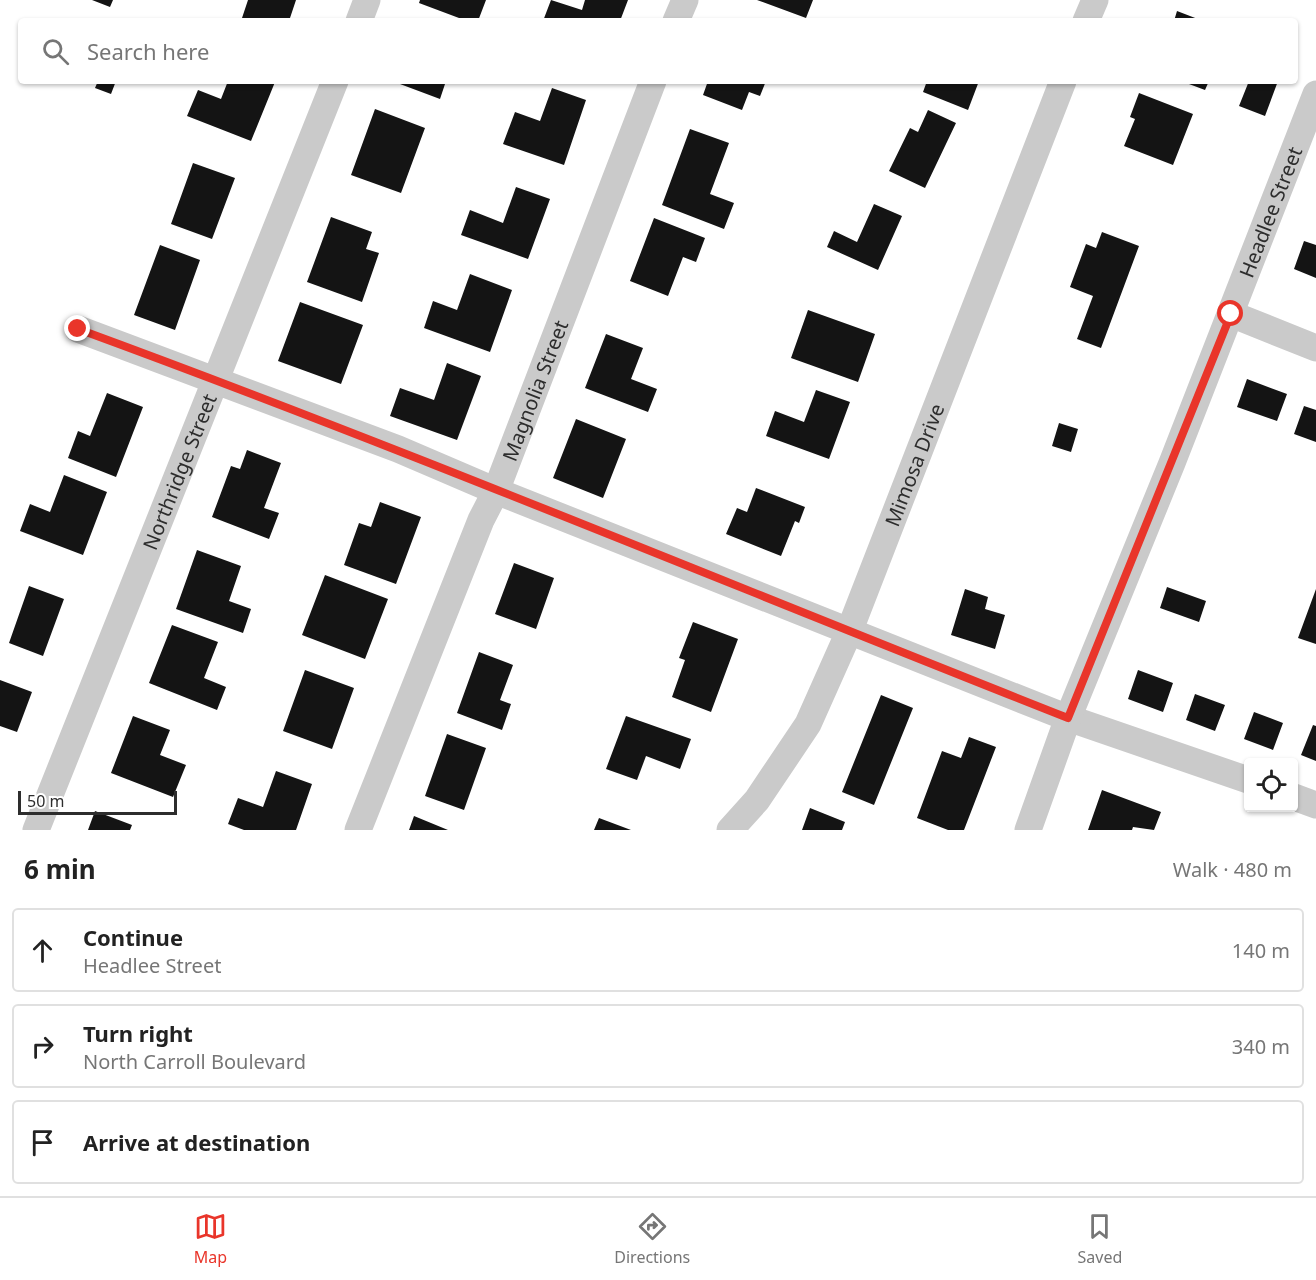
<!DOCTYPE html>
<meta charset="utf-8">
<style>
body{margin:0;font-family:"Noto Sans",sans-serif;background:#f2f2f2;color:#222}
.controls{position:absolute;right:18px;bottom:18px;display:grid;overflow:hidden;border-radius:6px;box-shadow:0 2px 4px #0004}
.controls button{width:54px;height:54px;display:grid;place-items:center;padding:0;border:0;border-bottom:2px solid #e0e0e0;background:#fff;color:#222;font:30px sans-serif}
.scale{position:absolute;left:18px;bottom:15px;width:159px;box-sizing:border-box;padding-left:6px;border:3px solid #2d2d2d;border-top:0;font-size:16px;line-height:21px;white-space:nowrap;color:#2d2d2d;-webkit-text-stroke:4px #fff;paint-order:stroke}
.stop{position:absolute;width:18px;height:18px;margin:-14px;border:4px solid #e9352a;border-radius:50%;background:#fff}
.stop.end{background:#e9352a;border-color:#fff;box-shadow:0 2px 6px #0008}
.list{margin:0;padding:0;list-style:none}
h2{display:flex;justify-content:space-between;align-items:center;height:78px;margin:0;padding:0 24px;font-size:26px}
h2 small{font-size:20px;font-weight:400;color:#767676}
.list li{display:grid;grid-template-columns:39px 1fr auto;gap:18px;align-items:center;box-sizing:border-box;height:84px;margin:0 12px 12px;padding:0 12px;border:2px solid #e0e0e0;border-radius:6px}
.list b{display:block;font-size:22px;white-space:nowrap}
.list p{margin:0;font-size:20px;white-space:nowrap;color:#767676}
.list em{font-size:20px;font-style:normal;color:#767676}
.icon{flex:none;width:33px;height:33px;fill:none;stroke:currentColor;stroke-width:2;stroke-linecap:round;stroke-linejoin:round}
.map{position:relative;flex:none;width:1316px;height:830px;overflow:hidden}
.search{position:absolute;background:#fff;box-shadow:0 2px 4px #0004;left:18px;right:18px;top:18px;height:66px;display:flex;align-items:center;gap:15px;box-sizing:border-box;padding:0 21px;border-radius:6px;color:#767676;font-size:22px}
.sheet{height:366px;background:#fff}
nav{display:flex;justify-content:space-around;align-items:center;box-sizing:border-box;height:84px;border-top:2px solid #e0e0e0;background:#fff;font-size:16px;color:#767676}
nav a{display:grid;justify-items:center;gap:3px}
nav .on{color:#e9352a}
.map>svg:first-child{display:block}
</style>
<div class="map">
<svg width="1316" height="830" viewBox="0 0 1316 830">
<rect width="100%" height="100%" fill="#fff"/>
<path fill="#141414" d="M92,0H113L110,7Z
M248,0H296L289,21H241Z
M420,0H486L478,21H467L419,3Z
M551,0L582,10L585,0H628L620,21H543Z
M757,0H813L806,18Z
M1177,11L1203,21H1174Z
M98,81H116L111,94L95,88Z
M228,81L275,82L251,141L187,116L198,90L221,99Z
M392,81H446L440,99Z
M708,81H766L760,96L749,92L742,110L703,95Z
M927,81H979L968,110L923,92Z
M1181,81H1209L1205,90Z
M1249,81H1278L1265,116L1239,106Z
M552,88L586,100L564,165L503,144L515,112L540,121Z
M1139,93L1193,114L1173,165L1124,146L1135,119L1130,117Z
M375,109L425,128L401,193L351,175Z
M928,110L956,123L925,188L889,171L910,128L918,132Z
M690,129L729,143L710,194L734,203L724,229L662,205Z
M193,163L235,178L212,239L171,224Z
M516,187L550,199L528,259L461,235L470,210L503,223Z
M874,204L902,216L878,270L827,247L834,231L857,242Z
M331,217L372,232L366,249L379,253L362,302L307,282Z
M654,218L705,238L696,262L683,257L668,296L630,281Z
M1102,232L1139,246L1101,348L1077,339L1093,296L1070,287L1086,244L1096,248Z
M1304,241L1316,245V278L1294,269Z
M160,245L200,260L175,330L134,315Z
M470,274L512,290L490,352L424,328L433,301L457,310Z
M300,302L363,325L341,384L278,361Z
M808,310L875,334L858,382L791,358Z
M606,334L643,348L631,379L657,389L648,412L585,388Z
M447,363L481,376L457,440L390,416L400,388L434,400Z
M1247,379L1287,394L1277,421L1237,407Z
M816,390L850,402L829,459L766,436L775,411L804,422Z
M107,393L143,407L116,477L68,458L78,431L90,436Z
M1304,406L1316,410V442L1294,434Z
M576,419L626,439L603,498L553,478Z
M1059,423L1078,429L1071,452L1052,446Z
M247,450L281,463L264,508L279,513L269,539L212,517L231,466L240,469Z
M64,475L107,492L83,555L20,531L30,504L50,512Z
M756,488L805,507L799,523L795,521L781,556L726,534L737,508L747,512Z
M380,502L421,517L396,584L344,565L359,523L371,527Z
M197,550L241,566L229,601L251,609L243,633L176,609Z
M514,563L554,578L536,629L495,614Z
M325,575L388,599L365,659L302,635Z
M29,586L64,599L43,656L9,643Z
M1167,587L1206,601L1199,622L1160,608Z
M965,589L988,597L985,609L1005,615L995,649L951,635Z
M1316,589V644L1298,638Z
M693,622L738,639L711,712L672,697L685,660L679,658Z
M172,625L218,642L204,678L226,687L217,710L149,683Z
M479,652L513,665L500,700L511,704L502,730L457,713Z
M305,670L354,688L332,749L283,731Z
M1138,670L1173,683L1163,712L1128,699Z
M0,680L32,692L17,732L0,726Z
M1195,694L1225,705L1215,731L1186,720Z
M881,695L913,708L874,805L842,792Z
M1254,712L1283,723L1273,750L1244,739Z
M133,716L170,730L160,755L186,765L173,797L111,773Z
M626,716L691,739L680,769L646,756L637,780L606,769Z
M1313,725L1316,726V761L1301,755Z
M447,734L486,748L464,810L425,796Z
M969,737L996,747L964,830H948L917,818L942,751L961,758Z
M276,771L312,784L296,830H244L228,824L238,798L263,807Z
M1102,790L1161,812L1154,830L1133,827L1132,830H1088Z
M810,808L845,822L842,830H802Z
M95,811L132,825L130,830H88Z
M414,816L448,830H409Z
M599,818L631,830H594Z"/>
<g fill="none" stroke-linecap="round" stroke-linejoin="round">
<g stroke="#cacaca" stroke-width="27">
<path d="M359,21L367,0"/>
<path d="M676,21L685,0"/>
<path d="M1086,21L1095,0"/>
<path d="M1231,314L1316,348"/>
<path d="M78,329L398,449L496,491L1068,718L1248,780"/>
<path d="M1294,797L1316,805"/>
<path id="s1" d="M36,830L335,81"/>
<path id="s2" d="M358,830L481,520L496,491L653,81"/>
<path id="s3" d="M730,830L757,800L808,724L849,632L1063,81"/>
<path id="s4" d="M1028,830L1068,718L1172,463L1316,94"/>
</g>
</g>
<g fill="none" stroke-linecap="round" stroke-linejoin="round">
<path stroke="#e9352a" stroke-width="8" d="M78,329C411,451 738,588 1068,718L1231,314"/>
</g>
<g text-anchor="middle" dominant-baseline="central" stroke-width="6" stroke-linejoin="round" paint-order="stroke">
<g font-size="20" fill="#2d2d2d" stroke="#fff">
<text stroke="none"><textPath href="#s4" startOffset="664">Headlee Street</textPath></text>
<text stroke="none"><textPath href="#s2" startOffset="474">Magnolia Street</textPath></text>
<text stroke="none"><textPath href="#s3" startOffset="412">Mimosa Drive</textPath></text>
<text stroke="none"><textPath href="#s1" startOffset="386">Northridge Street</textPath></text>
</g>
</g>
</svg>
<div class="controls">
<button><svg class="icon" aria-label="locate" viewBox="0 0 24 24"><circle cx="12" cy="12" r="6"/><path d="M12 2v4M12 18v4M2 12h4M18 12h4"/></svg></button>
</div>
<div class="scale">50 m</div>
<div class="stop" style="left:1231px;top:314px"></div>
<div class="stop end" style="left:78px;top:329px"></div>
<div class="search"><svg class="icon" aria-label="search" viewBox="0 0 24 24"><circle cx="10" cy="10" r="6"/><path d="M15 15l6 6"/></svg>Search here</div>
</div>
<section class="sheet">
<h2>6 min<small>Walk · 480 m</small></h2>
<ul class="list">
<li><svg class="icon" aria-label="ahead" viewBox="0 0 24 24"><path d="M12 20V5M6 11l6-6 6 6"/></svg><div><b>Continue</b><p>Headlee Street</p></div><em>140 m</em></li>
<li><svg class="icon" aria-label="right" viewBox="0 0 24 24"><path d="M7 20v-9h11M14 6l5 5-5 5"/></svg><div><b>Turn right</b><p>North Carroll Boulevard</p></div><em>340 m</em></li>
<li><svg class="icon" aria-label="arrive" viewBox="0 0 24 24"><path d="M6 21V4h12l-3 4 3 4H6"/></svg><div><b>Arrive at destination</b></div></li>
</ul>
</section>
<nav>
<a class="on"><svg class="icon" aria-label="map" viewBox="0 0 24 24"><path d="M3 6l6-2 6 2 6-2v14l-6 2-6-2-6 2zM9 4v14M15 6v14"/></svg>Map</a>
<a><svg class="icon" aria-label="directions" viewBox="0 0 24 24"><path d="M12 3l9 9-9 9-9-9zM9 14v-3h6M13 9l2 2-2 2"/></svg>Directions</a>
<a><svg class="icon" aria-label="saved" viewBox="0 0 24 24"><path d="M7 4h10v16l-5-4-5 4z"/></svg>Saved</a>
</nav>
